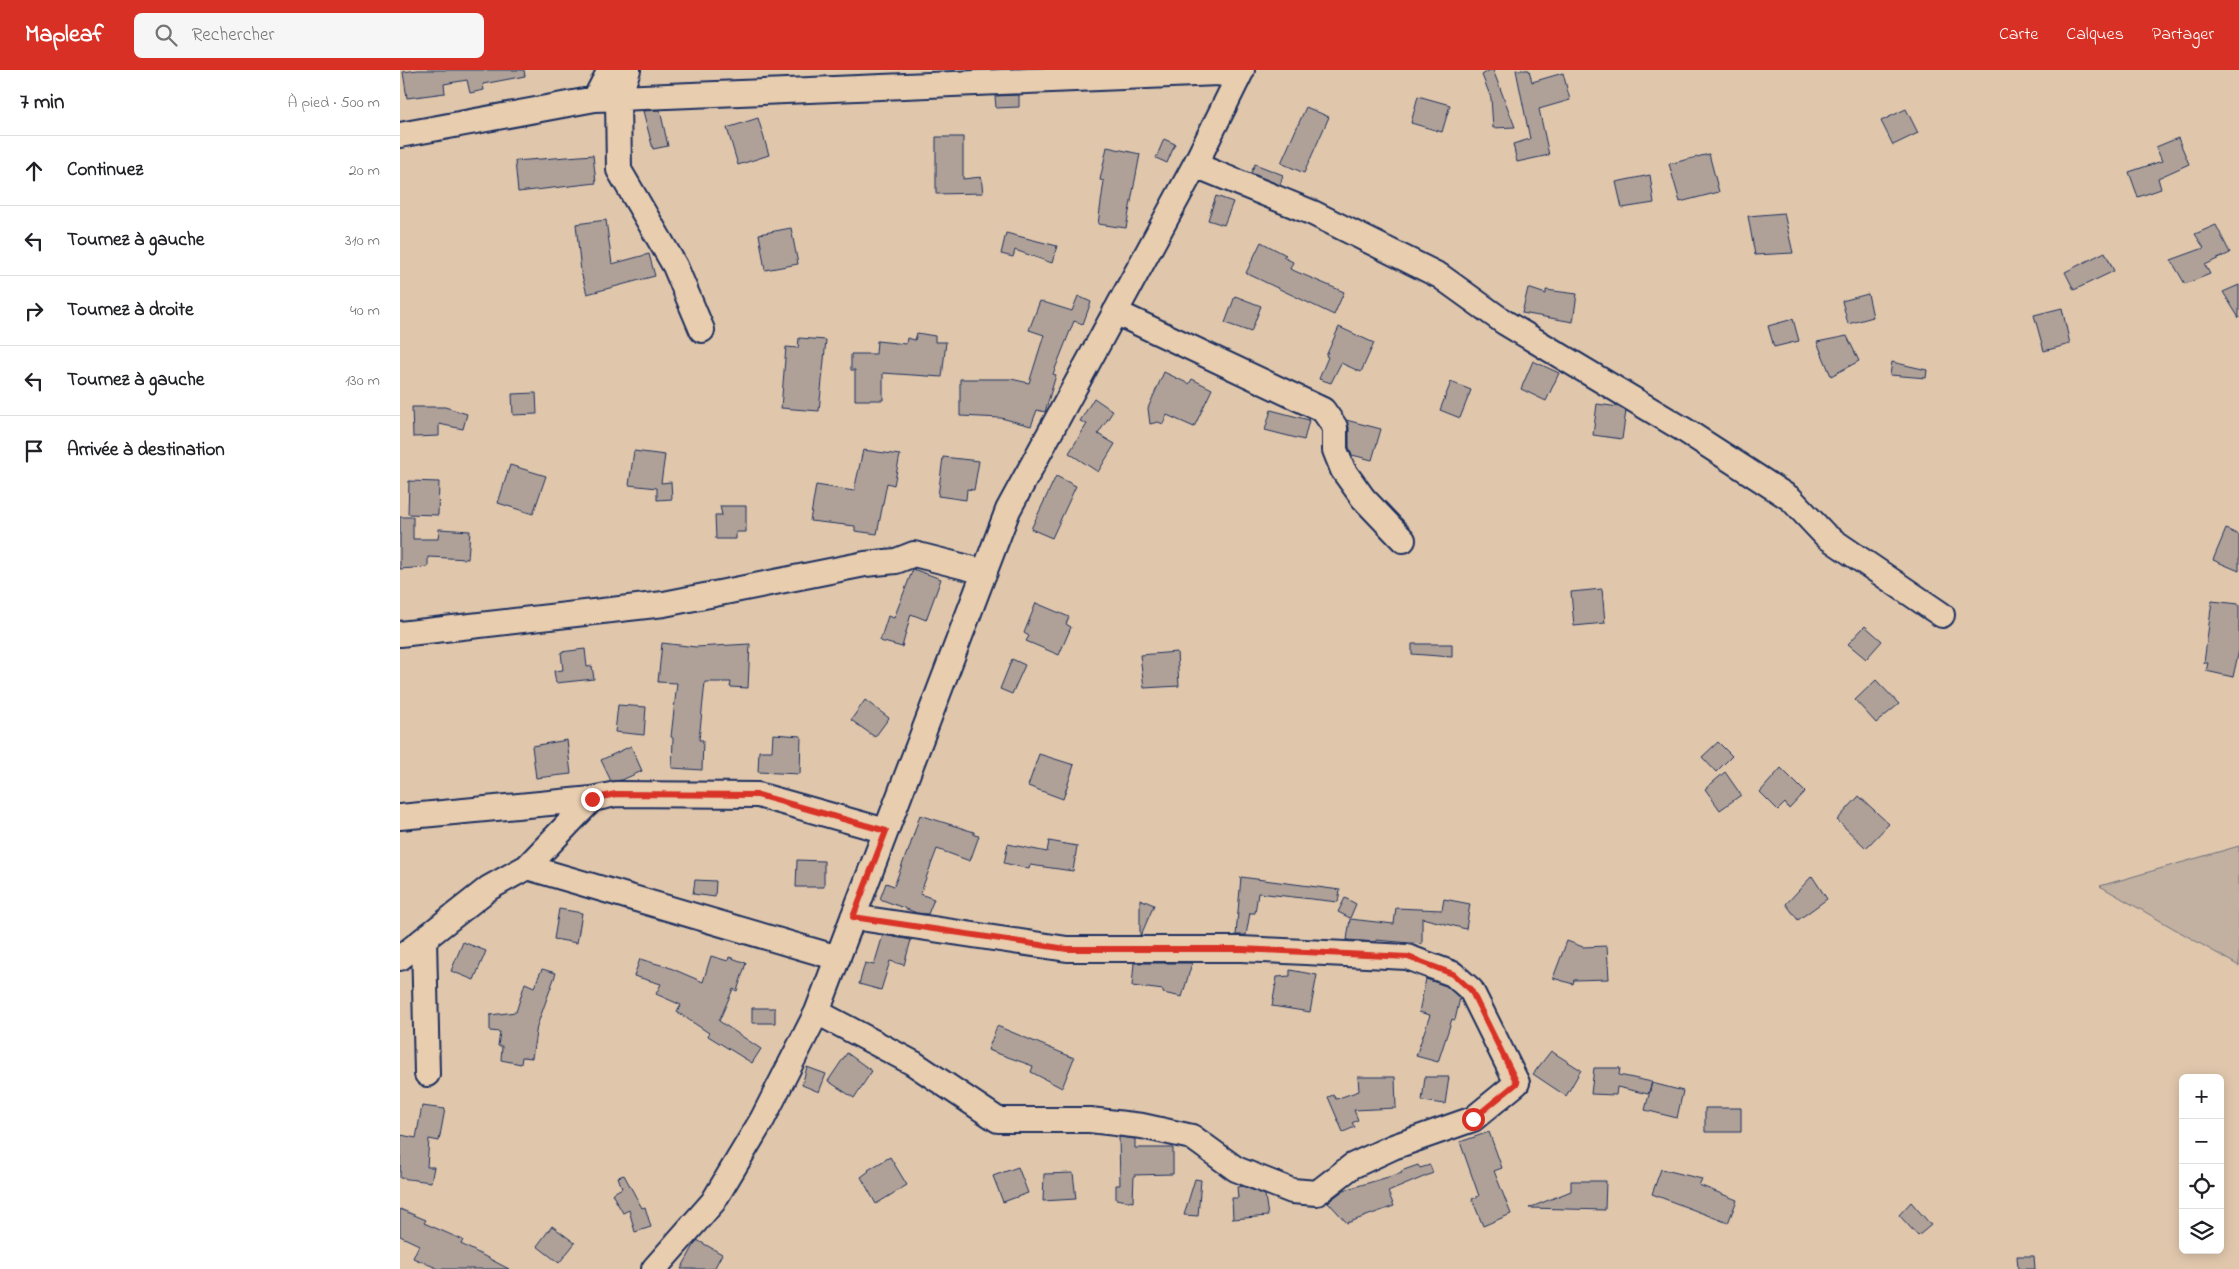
<!DOCTYPE html>
<html lang="fr">
<meta charset="utf-8">
<style>
body{margin:0;font-family:"Indie Flower",sans-serif;background:#f6f6f6;color:#202124}
.controls{position:absolute;right:15px;bottom:15px;display:grid;overflow:hidden;border-radius:8px;box-shadow:0 2px 12px #0003}
.controls button{width:45px;height:45px;display:grid;place-items:center;padding:0;border:0;border-bottom:1px solid #e0e0e0;background:#fff;color:#202124;font:25px sans-serif}
.stop{position:absolute;width:15px;height:15px;margin:-11px;border:4px solid #d93025;border-radius:50%;background:#fff}
.stop.end{background:#d93025;border-color:#fff;box-shadow:0 1px 5px #0008}
.list{margin:0;padding:0;list-style:none}
h2{display:flex;justify-content:space-between;align-items:center;height:65px;margin:0;padding:0 20px;font-size:21px}
h2 small{font-size:16px;font-weight:400;color:#757577}
.list li{display:grid;grid-template-columns:32px 1fr auto;gap:15px;align-items:center;box-sizing:border-box;height:70px;padding:0 20px;border-top:1px solid #e0e0e0}
.list b{display:block;font-size:19px;white-space:nowrap}
.list em{font-size:16px;font-style:normal;color:#757577}
.icon{flex:none;width:28px;height:28px;fill:none;stroke:currentColor;stroke-width:2;stroke-linecap:round;stroke-linejoin:round}
.map{position:relative;flex:none;width:1839px;height:1199px;overflow:hidden}
header{display:flex;align-items:center;gap:30px;box-sizing:border-box;height:70px;padding:0 25px;background:#d93025;color:#fff}
header strong{font-size:24px}
nav{display:flex;gap:28px;margin-inline-start:auto;font-size:18px}
.search{width:350px;height:45px;background:#f6f6f6;display:flex;align-items:center;gap:12px;box-sizing:border-box;padding:0 18px;border-radius:8px;color:#757577;font-size:19px}
main{display:flex}
aside{flex:1;background:#fff}
.map>svg:first-child{display:block}
</style>
<header>
<strong>Mapleaf</strong>
<div class="search"><svg class="icon" aria-label="search" viewBox="0 0 24 24"><circle cx="10" cy="10" r="6"/><path d="M15 15l6 6"/></svg>Rechercher</div>
<nav><a>Carte</a><a>Calques</a><a>Partager</a></nav>
</header>
<main>
<aside>
<h2>7 min<small>À pied · 500 m</small></h2>
<ul class="list">
<li><svg class="icon" aria-label="ahead" viewBox="0 0 24 24"><path d="M12 20V5M6 11l6-6 6 6"/></svg><div><b>Continuez</b></div><em>20 m</em></li>
<li><svg class="icon" aria-label="left" viewBox="0 0 24 24"><path d="M17 20v-9H6M10 6l-5 5 5 5"/></svg><div><b>Tournez à gauche</b></div><em>310 m</em></li>
<li><svg class="icon" aria-label="right" viewBox="0 0 24 24"><path d="M7 20v-9h11M14 6l5 5-5 5"/></svg><div><b>Tournez à droite</b></div><em>40 m</em></li>
<li><svg class="icon" aria-label="left" viewBox="0 0 24 24"><path d="M17 20v-9H6M10 6l-5 5 5 5"/></svg><div><b>Tournez à gauche</b></div><em>130 m</em></li>
<li><svg class="icon" aria-label="arrive" viewBox="0 0 24 24"><path d="M6 21V4h12l-3 4 3 4H6"/></svg><div><b>Arrivée à destination</b></div></li>
</ul>
</aside>
<div class="map">
<svg width="1839" height="1199" viewBox="0 0 1839 1199">
<rect width="100%" height="100%" fill="#e0c7ac"/>
<filter id="ink" filterUnits="userSpaceOnUse"><feTurbulence type="fractalNoise" baseFrequency=".02" numOctaves="2"/><feDisplacementMap in="SourceGraphic" scale="10" xChannelSelector="R" yChannelSelector="G"/><feConvolveMatrix kernelMatrix="1 2 1 2 8 2 1 2 1" color-interpolation-filters="sRGB"/></filter>
<g filter="url(#ink)">
<path fill="#c2b1a0" stroke="#6e707f" d="M1839,776V896L1700,816Z"/>
<path fill="#afa198" stroke="#1b2f5e" d="M18,0H124L125,6L83,14L84,20L70,23L67,10L44,14L45,23L7,28L3,2Z
M1090,0H1093L1115,57L1093,58L1091,28L1082,5Z
M1116,0H1129L1132,12L1163,3L1170,30L1139,39L1149,85L1117,92L1113,74L1130,69Z
M619,25V37L596,38L595,26Z
M1018,26L1050,35L1042,62L1011,53Z
M906,37L929,47L904,103L881,93Z
M1506,39L1518,63L1493,75L1481,51Z
M260,40L268,76L253,79L243,41Z
M358,48L369,85L338,95L327,58Z
M536,67H563V109L581,107L583,123L536,124Z
M1778,68L1789,94L1758,108L1761,119L1738,127L1729,102L1762,91L1756,77Z
M764,69L775,74L767,93L756,88Z
M707,77L740,84L726,158L698,154L704,111L700,110Z
M1309,84L1319,122L1280,132L1269,94Z
M193,85L196,113L118,122L115,91Z
M855,94L883,105L880,115L851,103Z
M1250,105L1254,133L1222,138L1216,112Z
M816,126L833,132L824,155L808,150Z
M1384,143L1393,183L1355,185L1348,146Z
M206,150L212,194L249,184L255,206L187,224L181,202L176,154Z
M1816,155L1830,183L1805,195L1810,204L1785,214L1771,190L1804,178L1795,164Z
M391,158L398,194L365,200L359,164Z
M606,163L657,176L652,193L615,180L613,187L601,184Z
M861,172L886,185L883,187L893,192L890,199L944,222L934,245L846,203Z
M1705,182L1714,201L1674,220L1665,202Z
M1839,215V248L1823,222Z
M1128,218L1146,224V220L1177,224L1173,252L1122,243Z
M1468,224L1473,247L1448,254L1442,231Z
M678,226L691,232L683,254L674,251L653,304L656,305L645,342L637,340L631,356L601,348L560,346V309H611L629,313L644,265L629,260L640,231L672,241Z
M835,226L861,236L851,262L825,253Z
M1662,238L1670,274L1644,281L1634,245Z
M1393,249L1399,271L1374,277L1368,256Z
M939,257L974,273L961,302L941,293L931,313L919,309L928,287L926,286Z
M517,263L535,266V272H546L542,307L483,303V330H455V300H451V284H476L477,271L506,274L507,268L515,270Z
M1447,266L1459,291L1431,306L1417,272Z
M399,268L426,270L419,341L381,338L386,277L398,278Z
M1133,291L1159,303L1146,331L1121,319Z
M1492,292L1527,300L1526,308L1490,305Z
M764,302L789,314L792,309L812,319L794,357L767,345L763,354L758,352L750,354L748,338Z
M1051,312L1071,320L1060,348L1040,340Z
M136,323L137,344L113,345L112,324Z
M694,328L713,341L698,364L715,374L698,402L669,383L687,354L680,351Z
M1197,334L1219,337L1226,341L1222,369L1193,365Z
M12,337H45L67,344L63,359L39,354V366L13,367Z
M871,340L909,350L904,370L865,360Z
M946,350L981,359L972,390L952,385L949,377V357Z
M463,380L500,385L494,415L487,413L477,464L455,461V456L410,451L416,415L454,421Z
M234,381L265,385L261,413L271,412L272,429L257,430V418L229,415Z
M543,387L579,391L574,420L567,419L566,430L538,426Z
M110,395L146,406L133,444L98,433Z
M656,406L676,416L652,468L631,459Z
M9,411L39,412L38,445L8,444Z
M320,436H346V462H336V469H316L315,445H322Z
M0,447H13V469H38L39,459L70,461L68,489L28,487V497L0,499Z
M1826,459L1839,465V501L1813,490Z
M513,499L541,509L526,550L511,544L502,577L480,571L488,546L494,548Z
M1202,519L1205,553L1174,556L1171,522Z
M1812,531L1839,534V580L1833,607L1806,601L1808,593H1804Z
M636,533L669,547L666,554L671,557L659,585L626,571L629,566L624,563Z
M1465,556L1482,571L1466,589L1448,574Z
M262,573L296,577L350,574L348,618L330,617L331,612H305L299,670H303L302,700L272,698L273,668L271,667L277,613L258,612Z
M1012,574H1052V587L1012,584Z
M185,579L187,597L192,596L194,609L156,613L154,601L163,600L161,582Z
M777,582L779,616L744,618L740,585Z
M612,589L625,595L612,624L600,619Z
M1476,610L1499,634L1476,653L1455,630Z
M465,630L489,648L475,667L451,650Z
M218,635L246,637L244,665L215,662Z
M373,664L401,666L400,704L358,702L359,681H372Z
M167,670L171,704L136,708L132,676Z
M1318,672L1332,686L1316,702L1302,687Z
M231,676L242,701L222,710L211,711L201,690Z
M639,684L674,695L663,729L628,716Z
M1381,698L1405,722L1389,739L1385,733L1378,740L1360,722Z
M1325,702L1341,725L1320,740L1305,719Z
M1459,726L1489,754L1466,778L1437,750Z
M520,745L574,762V765L579,766L570,791L537,779L520,824L534,829L528,844L517,843L480,829L486,813L494,816L507,782H508Z
M649,771L677,776L673,801L630,795L629,799L604,793L608,774L647,782Z
M397,790L424,791V817H396Z
M1412,806L1427,829L1398,850L1386,834Z
M841,807L940,820L938,832L858,823L855,843H850L846,865H836Z
M295,810L316,811L315,827L293,824Z
M945,828L956,834L950,848L938,842Z
M740,829L754,835L741,865H740Z
M1044,829L1070,834L1066,859L1022,848V874L976,870V872L947,870L950,849L994,854L996,838L1042,840Z
M159,839L182,843L177,873L154,869Z
M483,865L511,870L504,895L490,891L481,920L459,914L465,893L474,895Z
M1167,871L1183,877L1207,876L1209,909L1174,910L1173,914L1153,908Z
M63,872L86,881L74,910L51,901Z
M311,886L328,891L329,887L346,893L337,921L333,919L319,951L361,979L352,993L308,966L309,963L277,942L281,935L256,924L261,914L234,906L240,889L268,897L303,912Z
M734,893H792L782,927L763,923V920L732,916Z
M142,899L156,903L137,956L132,988L122,987L121,994L101,990L102,976H98L100,962L90,961V945L116,942L125,913L134,917Z
M890,900L917,905L910,942L872,936L877,907L890,906Z
M1026,909L1046,916L1060,928L1055,950L1052,949L1038,992L1016,986L1030,945L1019,942Z
M352,938H375V953H352Z
M597,956L674,988L662,1018L631,1002L633,996L588,980Z
M1151,981L1181,1000L1166,1026L1133,1004Z
M447,983L472,1001L454,1028L428,1011Z
M407,997L426,1004L419,1022L402,1015Z
M1194,998H1220L1219,1005L1252,1012L1248,1024L1217,1017L1216,1025L1191,1024Z
M958,1007H995L996,1038L954,1040L958,1050L952,1053L955,1057L943,1062L928,1027L933,1025L936,1029L959,1021Z
M1025,1007H1049L1045,1034L1022,1031Z
M1252,1013L1283,1021L1277,1048L1245,1040Z
M22,1036L45,1039L39,1071L29,1069L27,1097H34L31,1112L0,1108L1,1065L16,1068Z
M1305,1038H1341V1062H1305Z
M1089,1062L1102,1098L1094,1101L1111,1144L1083,1156L1072,1129L1079,1126L1060,1072Z
M719,1067L735,1069V1078H773V1104L734,1105L733,1132L716,1129V1115H720Z
M490,1087L507,1115L476,1134L461,1107L469,1101L468,1100Z
M1018,1095L1020,1098L1030,1095L1033,1103L988,1122L994,1136L947,1153L928,1132L944,1120L1002,1103L1001,1101Z
M618,1097L628,1123L603,1132L593,1106Z
M1261,1099L1302,1109L1299,1115L1337,1130L1328,1153L1252,1124Z
M673,1103L676,1129L643,1131L644,1104Z
M224,1105L242,1138L245,1137L251,1157L235,1162L229,1140L223,1143L212,1124L222,1118L218,1107Z
M795,1109L801,1110L798,1146L784,1145Z
M1171,1111H1206L1205,1140L1129,1138L1171,1121Z
M842,1116L865,1125L868,1146L833,1149L832,1128H838L837,1117Z
M1511,1132L1531,1155L1518,1166L1499,1145Z
M0,1139L26,1150L24,1153L63,1170L61,1174L109,1199H39L13,1188L19,1175L0,1166Z
M152,1156L175,1173L159,1193L137,1176Z
M297,1170L322,1184L314,1199H281Z
M1617,1186H1634L1635,1199H1618Z"/>
<g fill="none" stroke-linecap="round" stroke-linejoin="round">
<g stroke="#1b2f5e" stroke-width="28">
<path id="minor" d="M228,0L218,29L219,100L275,196L302,260
M195,29L210,0
M0,65L195,29L818,3L837,7
M795,95L913,143L1040,206L1104,252L1286,361L1391,429L1426,466L1542,545
M715,242L923,340L935,357V380L943,400L963,428L1003,470
M0,564L264,534L465,494L496,491L514,484L585,502
M0,747L192,729L216,724L358,725L486,761
M127,797L438,888
M24,869L27,1004
M0,888L89,818L127,797L192,729
M417,942L513,993L598,1050H690L742,1056L792,1067L836,1099L892,1121L917,1123L952,1096L993,1077L1073,1049L1117,1013L1071,920L1053,904L1007,887L841,879H667L453,847
M254,1199L313,1132L362,1050L417,942L608,440L795,95L842,0"/>
</g>
<use href="#minor" stroke="#e8cdaf" stroke-width="24"/>
</g>
</g>
<g fill="none" stroke-linecap="round" stroke-linejoin="round" filter="url(#ink)">
<path stroke="#d93025" stroke-width="6" d="M192,729L216,724L358,725L486,761L453,847L667,879H841L1008,887L1053,904L1071,920L1117,1013L1073,1049"/>
</g>
</svg>
<div class="controls">
<button>+</button>
<button>−</button>
<button><svg class="icon" aria-label="locate" viewBox="0 0 24 24"><circle cx="12" cy="12" r="6"/><path d="M12 2v4M12 18v4M2 12h4M18 12h4"/></svg></button>
<button><svg class="icon" aria-label="layers" viewBox="0 0 24 24"><path d="M12 4l9 5-9 5-9-5zM3 14l9 5 9-5"/></svg></button>
</div>
<div class="stop" style="left:1073px;top:1049px"></div>
<div class="stop end" style="left:192px;top:729px"></div>
</div>
</main>
